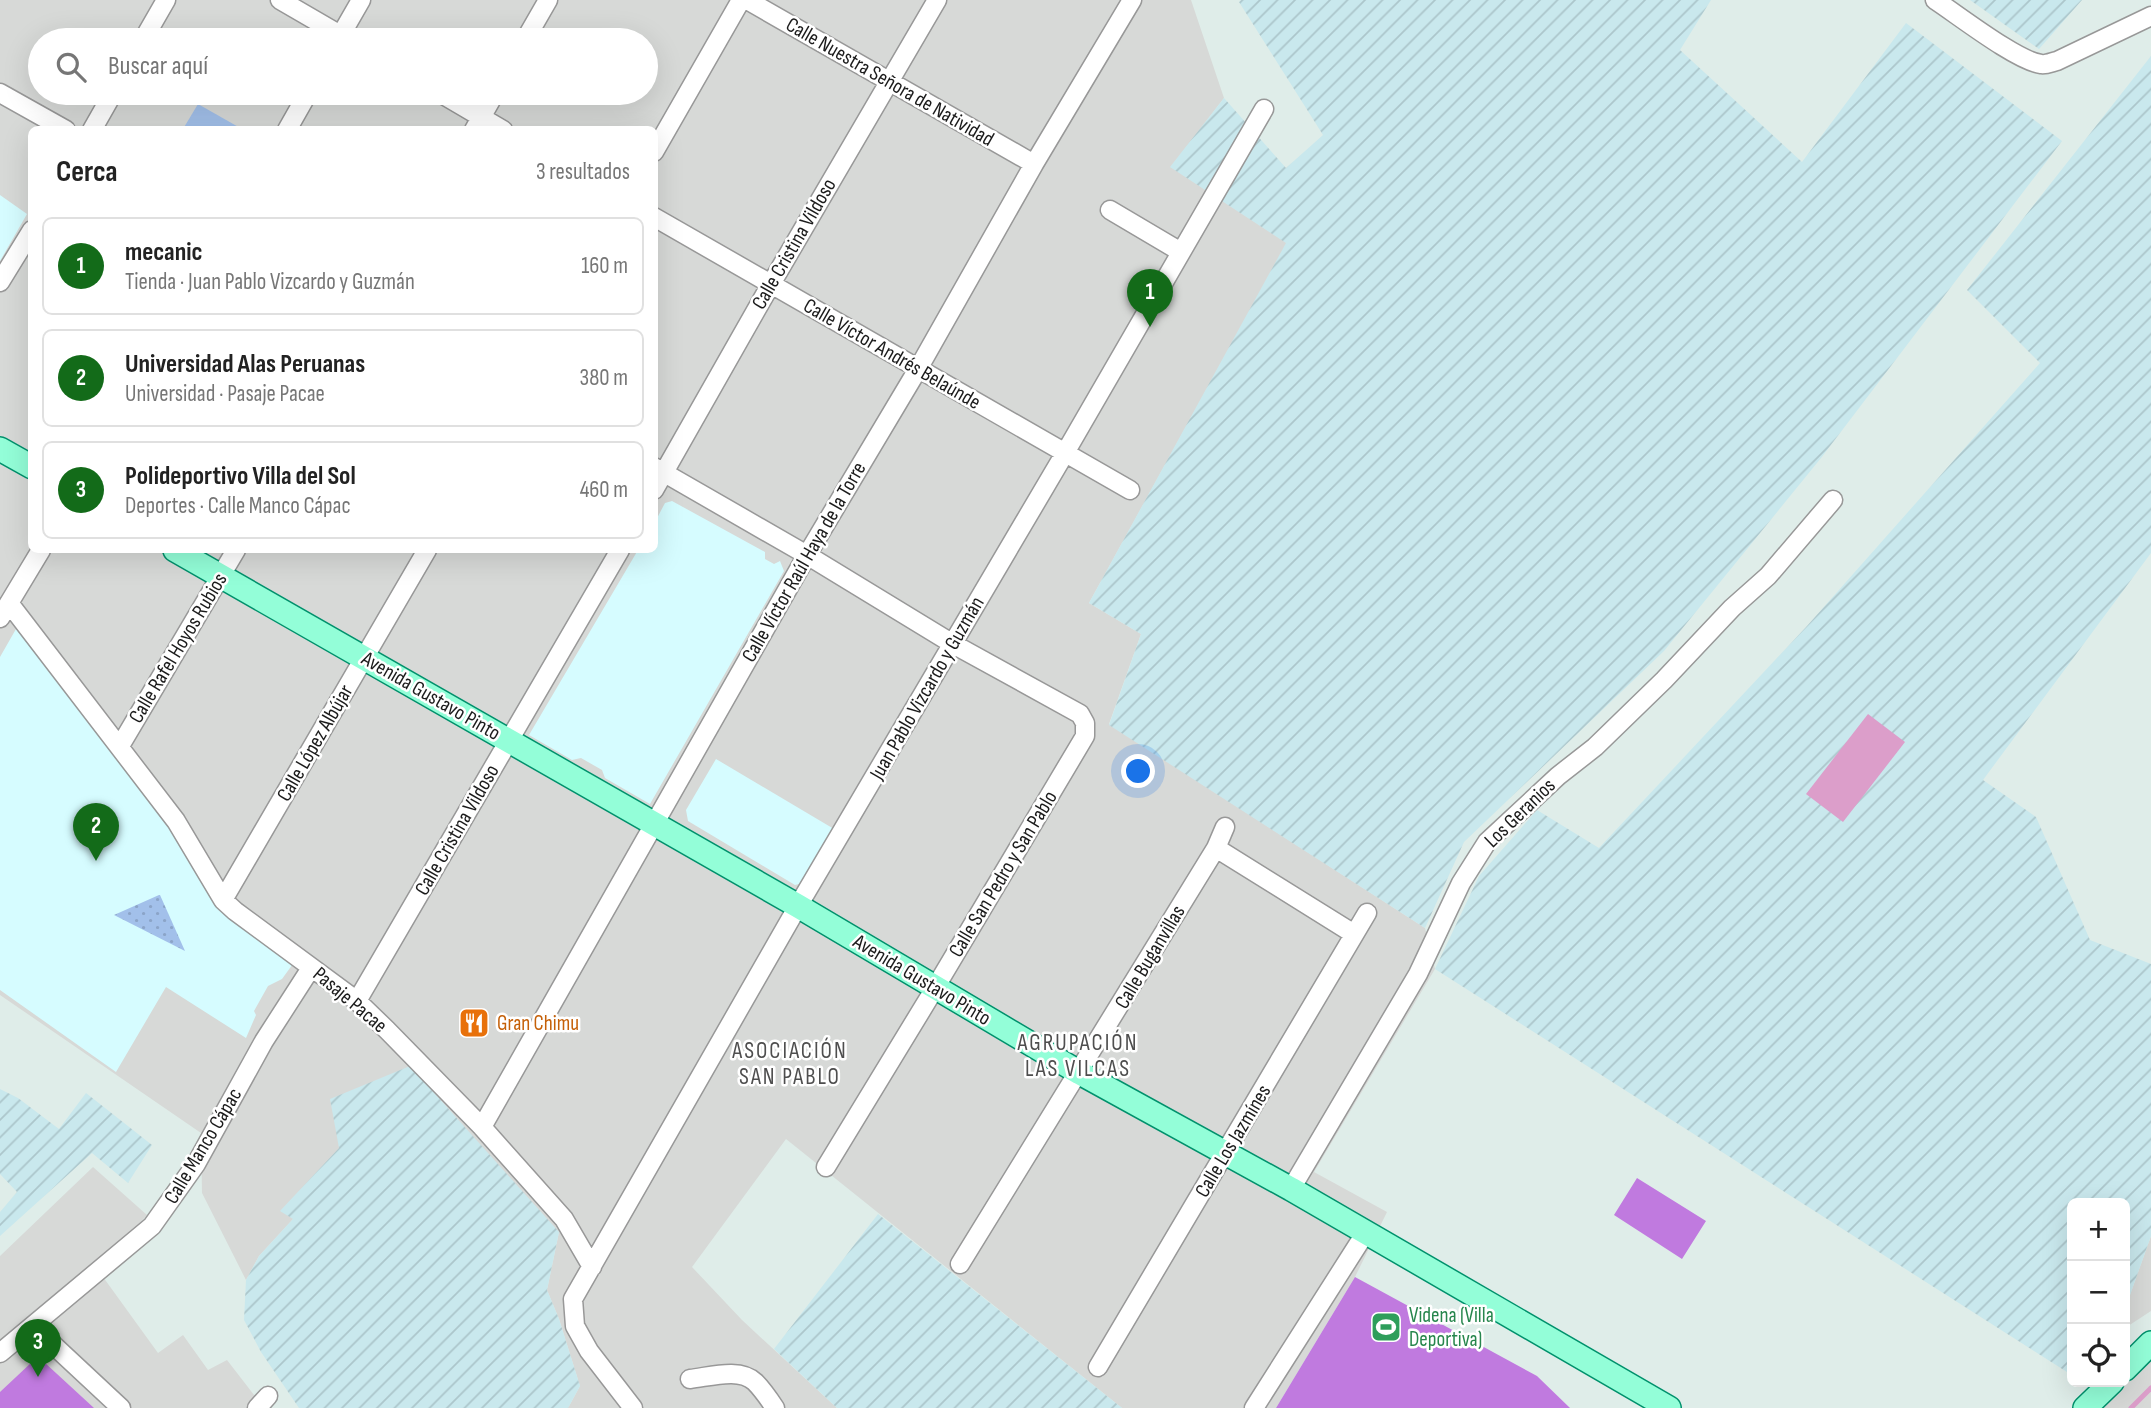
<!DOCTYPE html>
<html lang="es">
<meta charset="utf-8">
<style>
body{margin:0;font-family:"Sofia Sans Condensed",sans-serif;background:#f2f2f2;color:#222}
.controls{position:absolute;right:21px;bottom:21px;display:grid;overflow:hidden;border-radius:10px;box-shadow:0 7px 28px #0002}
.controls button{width:63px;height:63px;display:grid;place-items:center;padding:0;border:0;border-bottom:2px solid #e0e0e0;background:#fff;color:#222;font:35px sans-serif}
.you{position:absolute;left:1139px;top:772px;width:24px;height:24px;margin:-18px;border:5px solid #fff;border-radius:50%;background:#1a73e8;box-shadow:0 0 0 10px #1a73e833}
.badge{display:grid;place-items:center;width:46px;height:46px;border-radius:50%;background:#136b19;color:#fff;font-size:23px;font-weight:700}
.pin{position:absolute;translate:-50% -58px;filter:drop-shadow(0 2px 4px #0008)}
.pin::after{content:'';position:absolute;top:37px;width:24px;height:21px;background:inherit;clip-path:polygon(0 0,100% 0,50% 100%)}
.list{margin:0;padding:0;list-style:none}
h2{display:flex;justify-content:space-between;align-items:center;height:91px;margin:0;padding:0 28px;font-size:30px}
h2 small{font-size:23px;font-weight:400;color:#767676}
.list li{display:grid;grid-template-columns:46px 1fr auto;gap:21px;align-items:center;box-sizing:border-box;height:98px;margin:0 14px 14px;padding:0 14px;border:2px solid #e0e0e0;border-radius:10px}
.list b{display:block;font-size:26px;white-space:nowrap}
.list p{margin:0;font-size:23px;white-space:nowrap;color:#767676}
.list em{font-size:23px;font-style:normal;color:#767676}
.icon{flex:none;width:38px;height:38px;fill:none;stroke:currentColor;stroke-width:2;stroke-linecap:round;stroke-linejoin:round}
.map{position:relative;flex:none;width:2151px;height:1408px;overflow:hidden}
.search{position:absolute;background:#fff;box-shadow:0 7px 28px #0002;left:28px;top:28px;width:630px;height:77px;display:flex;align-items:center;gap:18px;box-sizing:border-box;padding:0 24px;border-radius:38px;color:#767676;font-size:26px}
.panel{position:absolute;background:#fff;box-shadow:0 7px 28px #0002;left:28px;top:126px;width:630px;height:427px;border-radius:10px}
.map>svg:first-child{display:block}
</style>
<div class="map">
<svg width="2151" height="1408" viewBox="0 0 2151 1408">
<defs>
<pattern id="farmland-furrows" width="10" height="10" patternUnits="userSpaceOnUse" patternTransform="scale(1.75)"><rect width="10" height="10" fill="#c9e8ed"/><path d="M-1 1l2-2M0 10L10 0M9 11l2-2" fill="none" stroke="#acc6cb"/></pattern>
<pattern id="garden-dots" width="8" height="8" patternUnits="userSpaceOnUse" patternTransform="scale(1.75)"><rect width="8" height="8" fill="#a2c0ea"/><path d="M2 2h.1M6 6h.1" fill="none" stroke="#8ba4c8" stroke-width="1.8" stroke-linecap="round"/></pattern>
</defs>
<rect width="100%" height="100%" fill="#dfede9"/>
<path fill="#d7d9d7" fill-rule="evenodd" d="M0,0H1191L1224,98L1171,167L1287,243L1089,603L1141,634L1109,724L1425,928L1435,969L1314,1172L1387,1212L1355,1277L1276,1408H1122L786,1139L692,1267L742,1320L837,1408H568L580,1386L559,1319L547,1290L559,1232L340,1148L281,1211L294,1218L259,1256L246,1280L202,1193L201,1133L0,995ZM40,40H646V93H40ZM32,130H654V550H32Z
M93,1167L147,1215L98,1270L158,1353L183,1335L208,1370L227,1360L264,1408H0V1256Z
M2151,1236V1311L2125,1328V1309Z
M2151,1359V1408H2101Z"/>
<path fill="#d6fcff" d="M0,195L27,214L0,261Z
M672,501L765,552V559L774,564L780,561L784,571L650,804L605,778L602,770L581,758L572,760L529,735L638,550H654L655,522L665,503Z
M16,629L171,824L214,898L295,961L282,979L268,986L254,1011L256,1015L246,1038L166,987L116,1072L0,990V657Z
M716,759L834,829L803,883L795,885L688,821L686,810Z"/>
<path fill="url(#farmland-furrows)" d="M1241,0H1711L1680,50L1802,162L1906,23L2062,141L1821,458L1664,651L1464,842L1425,928L1109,725L1141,634L1089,603L1286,243L1170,167L1224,98L1286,168L1323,135L1239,2Z
M1970,0H2082L2039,49Z
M2151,56V553L1983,780L2036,817L2090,940L2151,964V1236L2125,1309V1203H2072V1368L2067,1372L1435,969L1479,876L1537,810L1599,848L1807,626L2040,363L1967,290Z
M410,1066L559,1232L547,1290L559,1319L580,1386L568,1408H299L261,1352L244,1320L246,1280L259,1256L293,1219L280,1211L339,1148L330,1099Z
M0,1089L18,1098L59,1129L86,1093L152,1145L128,1183L92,1153L0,1236V1212L17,1192L0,1174Z
M878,1214L1122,1408H837L774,1349Z"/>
<path fill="#a2c0ea" d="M198,104L242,129H183Z"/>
<path fill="url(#garden-dots)" d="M159,895H160L185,951L114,915Z"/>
<path fill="#c07adf" d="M1637,1178L1706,1221L1682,1259L1614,1215Z
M1355,1277L1537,1376L1570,1408H1276Z
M32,1362H44L94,1408H0V1392Z"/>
<path fill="#dc9eca" d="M1868,714L1905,742L1843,822L1806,794Z"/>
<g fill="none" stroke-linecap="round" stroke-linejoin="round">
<path stroke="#dc9eca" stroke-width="5" d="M2131,1408L2151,1388"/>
<g stroke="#989898" stroke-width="21">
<path id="minor" d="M280,0L349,40
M747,0L1034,164
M1935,0C1958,15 2017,61 2041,64C2046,65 2052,62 2057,61L2151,16
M143,40L166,0
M338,40L361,0
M525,40L548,0
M0,93L66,130
M440,93L503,130
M92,130L113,93
M287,130L308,93
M474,130L495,93
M654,152L741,0
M1110,210L1181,252
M654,217L1130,490
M0,282L32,230
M654,467L807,555L953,644L1080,714L1085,723V736L935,988L826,1167
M654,490L771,284L937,0
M9,603L176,821L223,900L235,911L357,1001L387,1030L482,1127L564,1219L592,1267
M0,618L41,550
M120,746L236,550
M1216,848L1354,934
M223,900L427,550
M357,1001L620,550
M482,1127L807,555L918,369L1034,164L1132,0
M1291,1189L1418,974L1461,883L1487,842L1558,776L1595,747L1664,680L1732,608L1768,576L1833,500
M960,1264L1216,848L1225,827
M33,1326L121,1408
M0,1353L152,1226L196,1164L264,1041L311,968
M1098,1367L1367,913
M690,1379C709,1377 740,1367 755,1382C762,1389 769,1399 775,1408
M257,1408L268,1396
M633,1408L589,1351L575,1326L573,1299L798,906L1065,453L1264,109
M1254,1408L1366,1232"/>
</g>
<g stroke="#00916c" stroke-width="26">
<path id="major" d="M0,449L32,467
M175,550L798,906L1080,1073L1291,1189L1669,1408
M2125,1369L2151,1343
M2085,1408L2112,1382"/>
</g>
<use href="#minor" stroke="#fff" stroke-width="18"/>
<use href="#major" stroke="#93fed8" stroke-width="23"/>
</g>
<defs>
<g id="restaurant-square" transform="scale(1.575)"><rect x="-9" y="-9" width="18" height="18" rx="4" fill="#e8710a" stroke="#fff"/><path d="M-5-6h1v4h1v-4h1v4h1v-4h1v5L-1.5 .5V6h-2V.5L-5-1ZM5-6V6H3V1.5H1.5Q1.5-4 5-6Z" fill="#fff"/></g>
<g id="stadium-square" transform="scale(1.575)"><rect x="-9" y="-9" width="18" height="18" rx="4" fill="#2e9e5b" stroke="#fff"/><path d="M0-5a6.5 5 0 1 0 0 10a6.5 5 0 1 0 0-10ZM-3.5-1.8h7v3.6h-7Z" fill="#fff"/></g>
</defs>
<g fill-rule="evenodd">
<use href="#restaurant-square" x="474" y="1023"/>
<use href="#stadium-square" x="1386" y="1327"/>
</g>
<g text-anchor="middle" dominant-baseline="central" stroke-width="5" stroke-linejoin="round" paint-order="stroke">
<g font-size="21" fill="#1b1b1b" stroke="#fff">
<text transform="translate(890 82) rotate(30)">Calle Nuestra Señora de Natividad</text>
<text transform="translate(794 244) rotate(-60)">Calle Cristina Vildoso</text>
<text transform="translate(892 354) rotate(30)">Calle Víctor Andrés Belaúnde</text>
<text transform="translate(804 562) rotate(-60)">Calle Víctor Raúl Haya de la Torre</text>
<text transform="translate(178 648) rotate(-59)">Calle Rafel Hoyos Rubios</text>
<text transform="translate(927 688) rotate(-60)">Juan Pablo Vizcardo y Guzmán</text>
<text transform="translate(431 696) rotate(30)">Avenida Gustavo Pinto</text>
<text transform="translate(315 743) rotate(-60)">Calle López Albújar</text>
<text transform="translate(1520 813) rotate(-44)">Los Geranios</text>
<text transform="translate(457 830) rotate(-60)">Calle Cristina Vildoso</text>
<text transform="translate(1003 874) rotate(-59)">Calle San Pedro y San Pablo</text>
<text transform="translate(1150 957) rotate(-59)">Calle Buganvillas</text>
<text transform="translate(922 980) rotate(31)">Avenida Gustavo Pinto</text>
<text transform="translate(350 1000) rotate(40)">Pasaje Pacae</text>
<text transform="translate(1233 1141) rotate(-59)">Calle Los Jazmínes</text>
<text transform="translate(203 1146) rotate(-59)">Calle Manco Cápac</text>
</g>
<g font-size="21" fill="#c56008" stroke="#fff" text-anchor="start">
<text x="497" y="1023">Gran Chimu</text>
</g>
<g font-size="21" fill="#27864d" stroke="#fff" text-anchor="start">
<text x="1409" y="1315">Videna (Villa<tspan x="1409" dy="24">Deportiva)</tspan></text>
</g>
<g font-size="23" letter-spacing="2" fill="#4e4e4e" stroke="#fff">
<text x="1078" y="1043">AGRUPACIÓN<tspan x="1078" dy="26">LAS VILCAS</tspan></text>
<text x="790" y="1051">ASOCIACIÓN<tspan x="790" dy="26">SAN PABLO</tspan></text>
</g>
</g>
</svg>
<div class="controls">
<button>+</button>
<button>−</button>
<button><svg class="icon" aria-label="locate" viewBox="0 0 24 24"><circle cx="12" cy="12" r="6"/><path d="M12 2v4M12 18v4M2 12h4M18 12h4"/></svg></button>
</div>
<div class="you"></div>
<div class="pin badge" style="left:1150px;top:327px">1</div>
<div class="pin badge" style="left:96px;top:861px">2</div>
<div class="pin badge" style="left:38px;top:1377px">3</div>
<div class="search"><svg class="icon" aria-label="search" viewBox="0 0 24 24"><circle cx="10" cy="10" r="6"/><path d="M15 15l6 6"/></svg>Buscar aquí</div>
<section class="panel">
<h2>Cerca<small>3 resultados</small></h2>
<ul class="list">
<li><span class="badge">1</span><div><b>mecanic</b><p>Tienda · Juan Pablo Vizcardo y Guzmán</p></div><em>160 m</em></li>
<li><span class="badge">2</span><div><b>Universidad Alas Peruanas</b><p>Universidad · Pasaje Pacae</p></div><em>380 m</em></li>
<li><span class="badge">3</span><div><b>Polideportivo Villa del Sol</b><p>Deportes · Calle Manco Cápac</p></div><em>460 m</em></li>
</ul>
</section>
</div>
